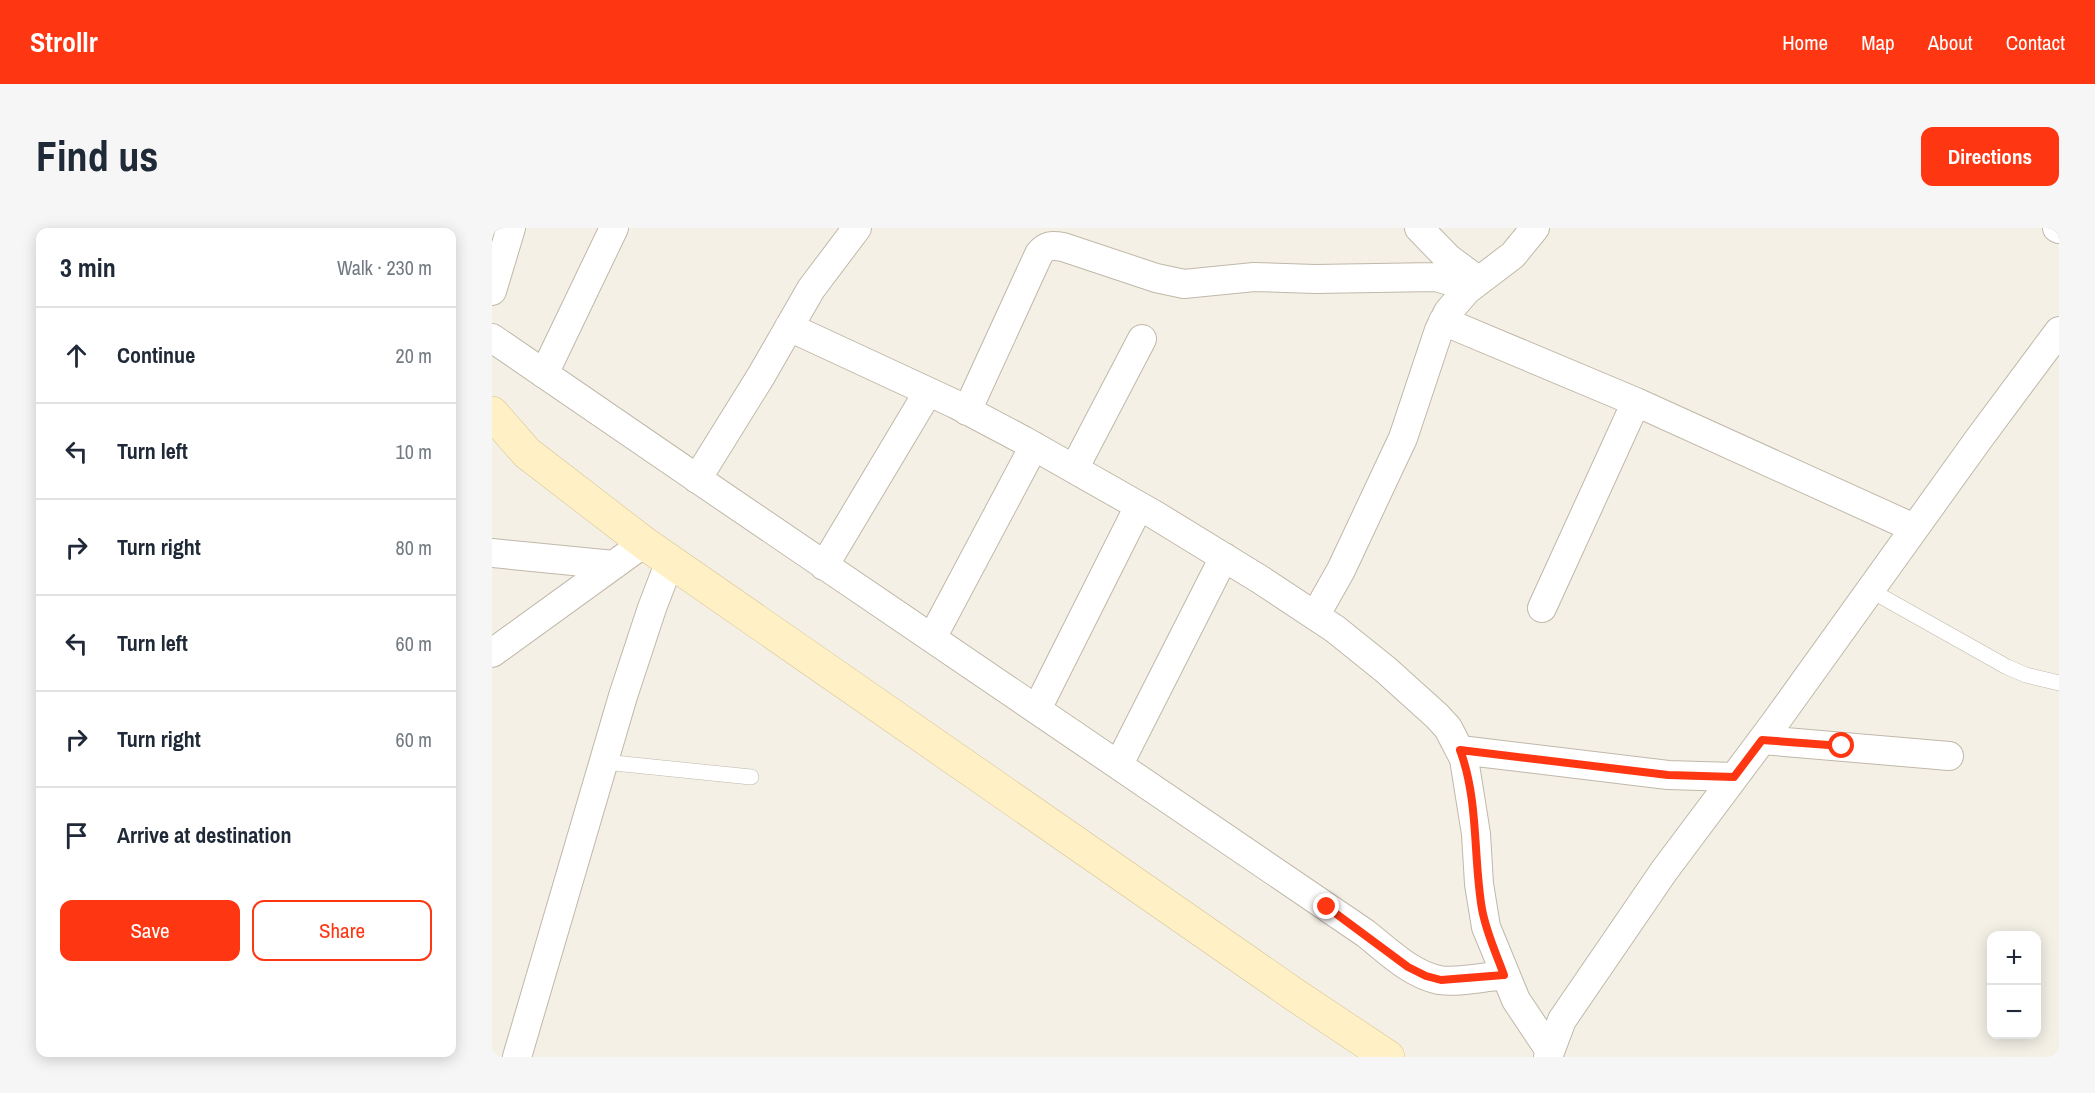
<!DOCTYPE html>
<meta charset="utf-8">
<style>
body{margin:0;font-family:"Archivo Narrow",sans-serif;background:#f6f6f7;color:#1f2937}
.controls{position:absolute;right:18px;bottom:18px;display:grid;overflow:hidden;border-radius:12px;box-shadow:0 3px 15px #0003}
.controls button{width:54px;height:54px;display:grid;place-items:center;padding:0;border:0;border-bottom:2px solid #e0e1e3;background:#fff;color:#1f2937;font:30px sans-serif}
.stop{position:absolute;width:18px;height:18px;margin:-14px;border:4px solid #ff3612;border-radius:50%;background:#fff}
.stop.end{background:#ff3612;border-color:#fff;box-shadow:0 2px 6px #0008}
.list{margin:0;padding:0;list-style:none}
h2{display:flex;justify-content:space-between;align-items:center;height:78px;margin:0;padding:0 24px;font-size:26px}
h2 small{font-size:20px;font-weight:400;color:#747a83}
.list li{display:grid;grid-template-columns:39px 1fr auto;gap:18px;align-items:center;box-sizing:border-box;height:96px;padding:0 24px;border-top:2px solid #e0e1e3}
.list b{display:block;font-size:22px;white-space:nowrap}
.list em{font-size:20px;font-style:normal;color:#747a83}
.actions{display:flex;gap:12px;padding:18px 24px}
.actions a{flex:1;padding:14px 0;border:2px solid #ff3612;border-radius:12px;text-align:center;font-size:21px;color:#ff3612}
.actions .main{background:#ff3612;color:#fff}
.icon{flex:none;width:33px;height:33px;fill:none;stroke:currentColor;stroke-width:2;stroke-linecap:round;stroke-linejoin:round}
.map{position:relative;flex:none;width:1567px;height:829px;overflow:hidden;border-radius:12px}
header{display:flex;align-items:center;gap:36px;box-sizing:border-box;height:84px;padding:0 30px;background:#ff3612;color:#fff}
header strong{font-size:28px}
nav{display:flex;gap:33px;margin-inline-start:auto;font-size:21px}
.intro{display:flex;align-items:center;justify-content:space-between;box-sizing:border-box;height:144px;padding:0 36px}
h1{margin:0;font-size:42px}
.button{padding:15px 27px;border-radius:12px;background:#ff3612;color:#fff;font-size:21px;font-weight:700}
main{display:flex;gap:36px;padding:0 36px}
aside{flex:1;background:#fff;border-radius:12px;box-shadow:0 3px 15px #0003}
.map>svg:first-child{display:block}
</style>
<header>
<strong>Strollr</strong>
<nav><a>Home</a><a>Map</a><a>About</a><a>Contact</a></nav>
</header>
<div class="intro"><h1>Find us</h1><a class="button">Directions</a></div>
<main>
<aside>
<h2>3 min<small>Walk · 230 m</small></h2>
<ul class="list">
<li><svg class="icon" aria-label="ahead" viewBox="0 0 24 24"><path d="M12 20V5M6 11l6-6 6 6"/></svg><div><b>Continue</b></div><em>20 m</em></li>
<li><svg class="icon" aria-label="left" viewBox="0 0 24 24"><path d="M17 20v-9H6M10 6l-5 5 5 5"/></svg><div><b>Turn left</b></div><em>10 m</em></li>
<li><svg class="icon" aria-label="right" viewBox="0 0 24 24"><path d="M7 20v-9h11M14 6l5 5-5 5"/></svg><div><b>Turn right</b></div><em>80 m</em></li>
<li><svg class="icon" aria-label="left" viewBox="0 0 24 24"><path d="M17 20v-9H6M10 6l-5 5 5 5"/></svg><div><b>Turn left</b></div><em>60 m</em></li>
<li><svg class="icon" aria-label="right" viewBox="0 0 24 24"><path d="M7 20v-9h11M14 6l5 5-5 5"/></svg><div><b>Turn right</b></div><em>60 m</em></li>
<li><svg class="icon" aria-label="arrive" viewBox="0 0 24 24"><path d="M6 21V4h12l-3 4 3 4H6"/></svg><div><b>Arrive at destination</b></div></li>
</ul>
<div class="actions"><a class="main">Save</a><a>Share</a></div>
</aside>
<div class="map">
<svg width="1567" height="829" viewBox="0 0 1567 829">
<rect width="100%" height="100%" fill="#f4f0e6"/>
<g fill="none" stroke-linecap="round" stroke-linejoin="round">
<g stroke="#c0b8a8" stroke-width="16">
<path id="lane" d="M1378,362L1515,439L1534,447L1567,455
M112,534L259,549"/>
</g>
<g stroke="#c0b8a8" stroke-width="30">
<path id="street" d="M927,0L956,30L987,53
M1565,0L1567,1
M0,63L19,0
M951,93L1144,174L1422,300
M297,99L463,176L531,212L663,287L769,352L843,401L894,442L945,488L956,500L972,531L984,606L987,656L994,699L1024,772L1058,823
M0,110C290,310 583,506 873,705C895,722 918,746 947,752C966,755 993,749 1012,747
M52,146L122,0
M475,183L547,26C554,17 560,17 571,19L664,50L692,56L762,49L823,51L944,49L964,55L975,62
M582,241L650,111
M205,251L269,148L319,61L365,0
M0,325L122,337
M332,338L436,164
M1050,380L1144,174
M823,388L849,342L911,210L947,102L956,84L975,62L1021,27L1043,0
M440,410L542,218
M0,425L152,315
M545,481L647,278
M1270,512L1457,528
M968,522L1176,547L1242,549
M627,536L732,329
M25,829L131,468L160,380L178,333
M1056,829L1070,792L1172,643L1282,496L1486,212L1567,103"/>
</g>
<g stroke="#d6c494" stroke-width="34">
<path id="secondary" d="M0,185L35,225L152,315L803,767L896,829"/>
</g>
<use href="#lane" stroke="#fff" stroke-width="15"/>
<use href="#street" stroke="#fff" stroke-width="28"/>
<use href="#secondary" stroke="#fff1c5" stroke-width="33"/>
</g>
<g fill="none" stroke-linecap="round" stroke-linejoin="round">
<path stroke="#ff3612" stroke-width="8" d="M835,679L916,739L934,748L949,752L1012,747C1004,725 994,704 990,681C981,629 987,573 968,522L1176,547L1242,549L1270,512L1350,518"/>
</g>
</svg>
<div class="controls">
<button>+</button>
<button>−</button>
</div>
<div class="stop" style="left:1350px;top:518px"></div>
<div class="stop end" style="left:835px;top:679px"></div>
</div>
</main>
